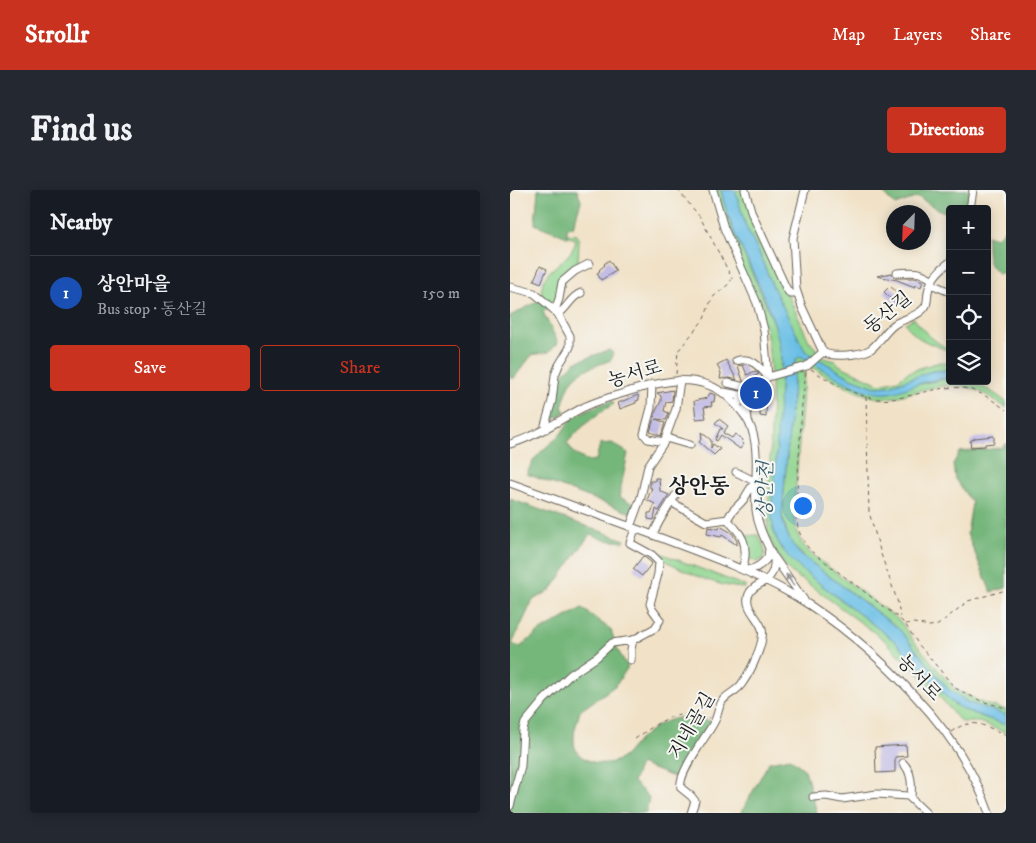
<!DOCTYPE html>
<meta charset="utf-8">
<style>
body{margin:0;font-family:"IM FELL DW Pica","Noto Serif KR",serif;background:#242831;color:#f1f3f6}
.controls{position:absolute;right:15px;top:15px;display:grid;overflow:hidden;border-radius:5px;box-shadow:0 2px 12px #0003}
.controls button{width:45px;height:45px;display:grid;place-items:center;padding:0;border:0;border-bottom:1px solid #363941;background:#171b24;color:#f1f3f6;font:25px sans-serif}
.compass{position:absolute;left:376px;top:15px;width:45px;height:45px;border-radius:50%;background:#171b24;box-shadow:0 2px 12px #0003;rotate:203deg}
.you{position:absolute;left:292px;top:315px;width:18px;height:18px;margin:-12px;border:4px solid #fff;border-radius:50%;background:#1a73e8;box-shadow:0 0 0 8px #1a73e833}
.badge{display:grid;place-items:center;width:32px;height:32px;border-radius:50%;background:#c8321e;color:#fff;font-size:16px;font-weight:700}
.pin{position:absolute;translate:-50% -50%;border:2px solid #fff;box-shadow:0 1px 5px #0006}
.list{margin:0;padding:0;list-style:none}
h2{display:flex;justify-content:space-between;align-items:center;height:65px;margin:0;padding:0 20px;font-size:21px}
h2 small{font-size:16px;font-weight:400;color:#9ea1a6}
.list li{display:grid;grid-template-columns:32px 1fr auto;gap:15px;align-items:center;box-sizing:border-box;height:75px;padding:0 20px;border-top:1px solid #363941}
.list b{display:block;font-size:19px;white-space:nowrap}
.list p{margin:0;font-size:16px;white-space:nowrap;color:#9ea1a6}
.list em{font-size:16px;font-style:normal;color:#9ea1a6}
.actions{display:flex;gap:10px;padding:15px 20px}
.actions a{flex:1;padding:11px 0;border:1px solid #c8321e;border-radius:5px;text-align:center;font-size:18px;color:#c8321e}
.actions .main{background:#c8321e;color:#fff}
.icon{flex:none;width:28px;height:28px;fill:none;stroke:currentColor;stroke-width:2;stroke-linecap:round;stroke-linejoin:round}
.map{position:relative;flex:none;width:496px;height:623px;overflow:hidden;border-radius:5px}
header{display:flex;align-items:center;gap:30px;box-sizing:border-box;height:70px;padding:0 25px;background:#c8321e;color:#fff}
header strong{font-size:24px}
nav{display:flex;gap:28px;margin-inline-start:auto;font-size:18px}
.intro{display:flex;align-items:center;justify-content:space-between;box-sizing:border-box;height:120px;padding:0 30px}
h1{margin:0;font-size:35px}
.button{padding:12px 22px;border-radius:5px;background:#c8321e;color:#fff;font-size:18px;font-weight:700}
main{display:flex;gap:30px;padding:0 30px}
aside{flex:1;background:#171b24;border-radius:5px;box-shadow:0 2px 12px #0003}
.map>svg:first-child{display:block}
</style>
<header>
<strong>Strollr</strong>
<nav><a>Map</a><a>Layers</a><a>Share</a></nav>
</header>
<div class="intro"><h1>Find us</h1><a class="button">Directions</a></div>
<main>
<aside>
<h2>Nearby<small></small></h2>
<ul class="list">
<li><span class="badge" style="background:#1a4fb4">1</span><div><b>상안마을</b><p>Bus stop · 동산길</p></div><em>150 m</em></li>
</ul>
<div class="actions"><a class="main">Save</a><a>Share</a></div>
</aside>
<div class="map">
<svg width="496" height="623" viewBox="0 0 496 623">
<rect width="100%" height="100%" fill="#f6f6f2"/>
<filter id="ink" filterUnits="userSpaceOnUse"><feTurbulence type="fractalNoise" baseFrequency=".02" numOctaves="2"/><feDisplacementMap in="SourceGraphic" scale="10" xChannelSelector="R" yChannelSelector="G"/><feConvolveMatrix kernelMatrix="1 2 1 2 8 2 1 2 1" color-interpolation-filters="sRGB"/></filter>
<filter id="wash" filterUnits="userSpaceOnUse"><feTurbulence type="fractalNoise" baseFrequency=".0096" numOctaves="4" result="noise"/><feDisplacementMap in="SourceGraphic" scale="20" xChannelSelector="R" yChannelSelector="G"/><feGaussianBlur stdDeviation="1.12" result="paint"/><feColorMatrix in="noise" values="0 0 0 0 0 0 0 0 0 0 0 0 0 0 0 0 0 1.4 0 .05"/><feComposite in="paint" operator="in"/></filter>
<g filter="url(#wash)">
<rect width="100%" height="100%" fill="#f1e2c7"/>
<path fill="#90d58f" stroke="#567856" d="M205,0H211L219,30L257,117L267,140L270,157L271,173L268,248L262,317L263,339L266,348L273,360L310,394L386,452L441,512L454,520L496,535V543L469,532H451L418,493L373,449L293,390C274,382 264,358 256,340L258,336C258,270 267,205 256,140L217,39Z
M225,0H233L279,107L299,151L314,168L326,171L329,175L369,194L388,190L397,183L413,177L430,172L440,173V180L422,181L380,196L365,197L341,188L294,161L263,97L248,60L236,37Z
M57,44L66,45L69,50L68,77L57,85L45,117L32,107C27,77 62,74 66,50L63,48L57,47Z
M404,128C413,142 424,151 440,160V162C420,152 408,153 395,133Z
M291,166L337,192L354,200L405,195L440,188V191C464,191 477,197 496,212V218C462,192 444,191 404,202C393,205 382,209 370,208C347,206 314,185 295,173L284,320C284,338 288,351 300,363L390,431L403,450L445,500L475,514L496,520V525L459,513L439,500L389,439L298,370L283,356L278,346L272,325L285,171Z
M248,345C253,354 258,361 252,370L247,372L238,368L233,346Z
M135,357L235,396V398C208,397 177,383 153,369L151,370Z"/>
<path fill="#74b67a" stroke="#48694b" d="M28,0H67L71,11L63,37L57,38V47L25,34Z
M370,0H460L457,19H440V24L427,19L408,7L385,15Z
M496,38V81L489,84C475,76 477,60 477,45L486,48Z
M30,110L39,117L33,122L48,153L39,162L22,165L3,189L0,187V126Z
M99,160L102,162L103,166L101,170C67,183 62,181 52,217L55,222L39,232L47,186L52,185L65,172Z
M102,211L104,214C86,224 71,237 57,253L65,264L77,271L86,270L90,254L102,253L118,263L109,307L126,315L121,323L17,284C24,264 34,260 49,246C53,242 56,235 60,231C66,223 92,214 102,211Z
M496,253V398L481,402L457,344L462,313L445,289L443,274L450,262L492,258Z
M0,309L115,350L114,352L94,350L80,344L41,400L23,410L2,454L10,457L29,442L72,418L101,440L107,459L118,477L106,495L70,521C68,530 63,541 64,551C64,571 90,577 106,571C115,568 119,560 126,553C148,531 171,520 202,532L169,589L130,574L123,592L139,607L136,623H0Z
M280,568L295,580L307,623H231L259,572Z"/>
<path fill="#6abfe6" stroke="#436e81" d="M211,0H225L236,37L248,60L263,97L295,161L341,188L365,197L380,196L422,181L440,180V188C428,189 417,191 405,195C397,198 388,202 379,203C350,207 315,179 290,166L285,171L272,325C275,340 279,352 290,364L389,439L439,500L459,513L496,525V535L454,520L441,512L386,452L292,380C280,369 268,357 264,341C259,323 263,302 265,284C267,260 267,236 269,212C270,198 272,184 271,171C269,113 222,58 211,0Z"/>
<g id="blocks">
<path fill="#c0b9e4" d="M99,70L106,81L91,90L87,83L90,81L89,80L95,75L94,74Z
M30,76L37,79L31,93L24,90Z
M382,83L385,88H405L413,91L411,97L405,95V97L387,90L367,86Z
M380,96L393,108L386,114L374,102Z
M216,170L227,190L219,188L210,189L211,183L207,175Z
M233,175L237,185L245,181L249,184L241,188L245,192L241,195L236,190V192L233,191L228,176Z
M163,200L162,211L156,212L154,221L159,223L156,230L146,229L155,233L151,246L140,242L146,221L151,211V206L147,203Z
M251,200H257L256,227L250,226Z
M200,203L205,205L204,212H201L202,216L194,217L196,228L186,229L184,211L197,208Z
M128,205L129,210L126,211V213L110,219L108,213Z
M209,229L218,236L213,243L222,248L225,244L233,250L232,253L234,254L230,259L211,245L207,251L205,250L210,239H213L205,233Z
M191,242L201,250V258L203,254L210,259L204,265L189,252L192,248Z
M484,246V253L475,254V256L461,257L460,251L465,248Z
M145,288H149L150,301L159,305L149,321L146,319L144,330L138,329V323H141L145,314L137,310L142,298H140V291H145Z
M210,336L222,343L227,351V355L212,345L211,347L197,344L198,337L209,339Z
M133,366L142,373L132,386L123,379Z
M396,555L397,566L385,567V582L366,583L365,557Z"/>
</g>
</g>
<g filter="url(#ink)">
<use href="#blocks" fill-opacity="0" stroke="#676158" stroke-width="1"/>
<g fill="none" stroke-linecap="round" stroke-linejoin="round">
<g stroke="#676158" stroke-width="9">
<path id="minor" d="M203,0L214,38L247,113L254,140L258,187
M235,0L242,24L276,98L280,104H287
M295,0L283,48L286,99L292,117L313,162
M460,19L463,0
M387,83C403,82 408,80 423,90
M421,94L440,102
M0,97L24,103L35,112L48,124L60,146V157L49,175L45,185L42,211L35,235L36,239
M45,120L49,109L52,92L65,81L79,74
M48,124C58,118 60,107 71,103
M313,162C323,168 351,165 361,159C370,152 375,141 385,134C393,129 409,126 415,117C418,113 417,108 418,102C420,90 430,79 440,72
M226,171C241,166 250,177 258,187
M218,193L235,197L242,202
M142,194L141,218L134,244L138,249L154,252
M214,202L229,205L238,204
M226,215L258,187L297,176L313,162
M238,229L236,215L239,205
M156,248L180,255
M0,254C27,246 49,230 74,217C87,211 100,207 114,203C148,192 187,180 218,207C228,216 238,227 242,240C250,265 244,294 246,320C248,338 257,353 264,369C266,395 244,391 239,404C233,417 249,428 252,439C255,452 241,481 233,492C228,501 219,503 213,510C208,516 208,527 203,534C196,547 167,584 171,598L181,606L185,611L181,623
M226,282L246,292C240,297 238,303 234,309C228,317 221,320 218,329C220,334 223,335 226,339C237,351 237,365 232,379C243,382 251,376 258,367L259,359
M0,293C48,310 95,328 143,345C191,363 240,380 285,406C330,433 369,467 404,505C436,539 464,579 479,623
M161,312L196,332L218,329
M120,337L131,307L138,276L154,252L166,219L170,190
M143,345C149,329 157,320 165,306
M264,367L294,410
M121,470V459L123,450L145,438L150,430L142,419L140,414L148,384L149,372L142,365L120,353L125,339
M393,573C402,582 402,595 401,607
M303,607L316,606L332,609L367,604L398,606L416,623
M0,616L11,576L13,540L15,533L34,510L60,485L87,467L102,453L123,450"/>
</g>
<path stroke="#676158" stroke-width="1" stroke-dasharray="4 4" stroke-linecap="butt" d="M301,179C318,191 348,207 368,209C380,211 391,207 403,205C445,194 460,192 496,220
M296,182L292,214L286,321C286,337 291,351 302,362L389,428L395,434L409,455L445,498L471,511L496,518
M166,184L168,161L194,129L202,108L220,93L222,88L190,27L168,0
M356,206L359,322L371,364L388,413L390,427
M395,434L404,433L419,436L428,435L458,411L496,400
M441,542C463,526 474,536 496,545
M125,549C149,532 167,517 199,528"/>
<use href="#minor" stroke="#fff" stroke-width="7"/>
</g>
<defs><path id="oneway-solid" d="M-6-.8H1V-3.2L6.5 0L1 3.2V.8H-6Z" transform="scale(1.25)"/></defs>
<use fill="#999" href="#oneway-solid" transform="translate(280 390) rotate(-124)"/>
</g>
<g text-anchor="middle" dominant-baseline="central" stroke-width="4" stroke-linejoin="round" paint-order="stroke">
<g font-size="19" fill="#1c1c1c" stroke="#f6f6f2">
<text transform="translate(378 123) rotate(-39)">동산길</text>
<text transform="translate(125 184) rotate(-16)">농서로</text>
<text transform="translate(409 488) rotate(47)">농서로</text>
<text transform="translate(182 536) rotate(-60)">지네골길</text>
</g>
<g font-size="20" font-style="italic" fill="#3b5d6d" stroke="#f6f6f2">
<text transform="translate(256 300) rotate(-89)">상안천</text>
</g>
<g font-size="21" font-weight="bold" fill="#1c1c1c" stroke="#f6f6f2">
<text x="189" y="297">상안동</text>
</g>
</g>
</svg>
<div class="controls">
<button>+</button>
<button>−</button>
<button><svg class="icon" aria-label="locate" viewBox="0 0 24 24"><circle cx="12" cy="12" r="6"/><path d="M12 2v4M12 18v4M2 12h4M18 12h4"/></svg></button>
<button><svg class="icon" aria-label="layers" viewBox="0 0 24 24"><path d="M12 4l9 5-9 5-9-5zM3 14l9 5 9-5"/></svg></button>
</div>
<svg class="compass" viewBox="-18 -18 36 36"><path d="M0-13l5 13h-10z" fill="#e53935"/><path d="M0 13l5-13h-10z" fill="#9ea1a6"/></svg>
<div class="you"></div>
<div class="pin badge" style="left:246px;top:203px;background:#1a4fb4">1</div>
</div>
</main>
